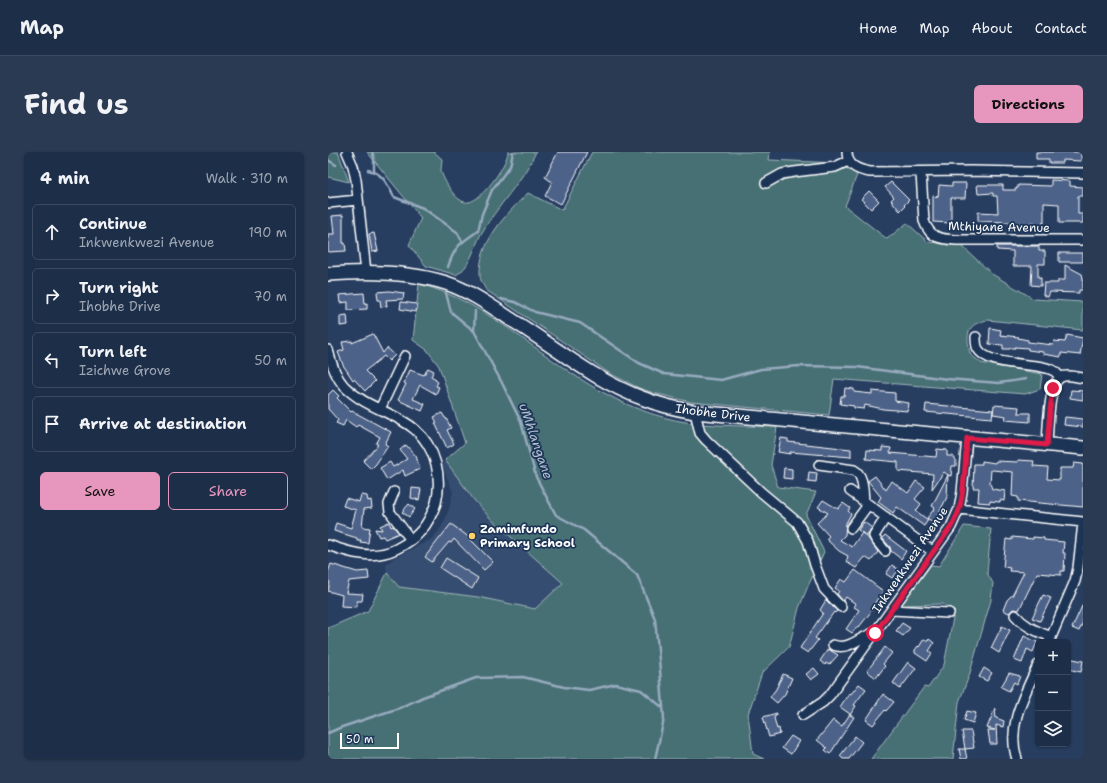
<!DOCTYPE html>
<meta charset="utf-8">
<style>
body{margin:0;font-family:"Shantell Sans",sans-serif;background:#2a3a53;color:#f1f3f6}
.controls{position:absolute;right:12px;bottom:12px;display:grid;overflow:hidden;border-radius:6px;box-shadow:0 1px 3px #0004}
.controls button{width:36px;height:36px;display:grid;place-items:center;padding:0;border:0;border-bottom:1px solid #3b4a61;background:#1d2e49;color:#f1f3f6;font:20px sans-serif}
.scale{position:absolute;left:12px;bottom:10px;width:59px;box-sizing:border-box;padding-left:4px;border:2px solid #fff;border-top:0;font-size:11px;line-height:14px;white-space:nowrap;color:#fff;-webkit-text-stroke:3px #1d3557;paint-order:stroke}
.stop{position:absolute;width:12px;height:12px;margin:-9px;border:3px solid #e11d48;border-radius:50%;background:#fff}
.stop.end{background:#e11d48;border-color:#fff;box-shadow:0 1px 4px #0008}
.list{margin:0;padding:0;list-style:none}
h2{display:flex;justify-content:space-between;align-items:center;height:52px;margin:0;padding:0 16px;font-size:17px}
h2 small{font-size:13px;font-weight:400;color:#a0a8b4}
.list li{display:grid;grid-template-columns:26px 1fr auto;gap:12px;align-items:center;box-sizing:border-box;height:56px;margin:0 8px 8px;padding:0 8px;border:1px solid #3b4a61;border-radius:6px}
.list b{display:block;font-size:15px;white-space:nowrap}
.list p{margin:0;font-size:13px;white-space:nowrap;color:#a0a8b4}
.list em{font-size:13px;font-style:normal;color:#a0a8b4}
.actions{display:flex;gap:8px;padding:12px 16px}
.actions a{flex:1;padding:9px 0;border:1px solid #e797bd;border-radius:6px;text-align:center;font-size:14px;color:#e797bd}
.actions .main{background:#e797bd;color:#111}
.icon{flex:none;width:22px;height:22px;fill:none;stroke:currentColor;stroke-width:2;stroke-linecap:round;stroke-linejoin:round}
.map{position:relative;flex:none;width:755px;height:607px;overflow:hidden;border-radius:6px}
header{display:flex;align-items:center;gap:24px;box-sizing:border-box;height:56px;padding:0 20px;background:#1d2e49;border-bottom:1px solid #3b4a61}
header strong{font-size:19px}
nav{display:flex;gap:22px;margin-inline-start:auto;font-size:14px}
.intro{display:flex;align-items:center;justify-content:space-between;box-sizing:border-box;height:96px;padding:0 24px}
h1{margin:0;font-size:28px}
.button{padding:10px 18px;border-radius:6px;background:#e797bd;color:#111;font-size:14px;font-weight:700}
main{display:flex;gap:24px;padding:0 24px}
aside{flex:1;background:#1d2e49;border-radius:6px;box-shadow:0 1px 3px #0004}
.map>svg:first-child{display:block}
</style>
<header>
<strong>Map</strong>
<nav><a>Home</a><a>Map</a><a>About</a><a>Contact</a></nav>
</header>
<div class="intro"><h1>Find us</h1><a class="button">Directions</a></div>
<main>
<aside>
<h2>4 min<small>Walk · 310 m</small></h2>
<ul class="list">
<li><svg class="icon" aria-label="ahead" viewBox="0 0 24 24"><path d="M12 20V5M6 11l6-6 6 6"/></svg><div><b>Continue</b><p>Inkwenkwezi Avenue</p></div><em>190 m</em></li>
<li><svg class="icon" aria-label="right" viewBox="0 0 24 24"><path d="M7 20v-9h11M14 6l5 5-5 5"/></svg><div><b>Turn right</b><p>Ihobhe Drive</p></div><em>70 m</em></li>
<li><svg class="icon" aria-label="left" viewBox="0 0 24 24"><path d="M17 20v-9H6M10 6l-5 5 5 5"/></svg><div><b>Turn left</b><p>Izichwe Grove</p></div><em>50 m</em></li>
<li><svg class="icon" aria-label="arrive" viewBox="0 0 24 24"><path d="M6 21V4h12l-3 4 3 4H6"/></svg><div><b>Arrive at destination</b></div></li>
</ul>
<div class="actions"><a class="main">Save</a><a>Share</a></div>
</aside>
<div class="map">
<svg width="755" height="607" viewBox="0 0 755 607">
<rect width="100%" height="100%" fill="#273e61"/>
<filter id="ink" filterUnits="userSpaceOnUse"><feTurbulence type="fractalNoise" baseFrequency=".025" numOctaves="2"/><feDisplacementMap in="SourceGraphic" scale="8" xChannelSelector="R" yChannelSelector="G"/><feConvolveMatrix kernelMatrix="1 2 1 2 8 2 1 2 1" color-interpolation-filters="sRGB"/></filter>
<g filter="url(#ink)">
<path fill="#364d70" d="M117,308L146,348L164,368L235,431L207,457L150,445L71,435L59,421L58,412L66,406L102,388L110,380L116,370L121,357L125,340L114,313Z"/>
<path fill="#466f74" stroke="#a2b7ba" d="M0,0H10L21,30L0,25Z
M39,0H106L114,7C114,11 113,16 113,19C116,29 129,53 141,50C154,48 179,13 180,0H208C194,30 170,53 153,82C146,95 142,116 128,123L98,114L81,93L93,66Z
M264,0H442L441,8L510,11L529,23L517,54L559,87L579,71L600,90L633,93L664,122L706,147L755,150V178L660,168C638,172 638,182 642,202L653,211L714,222L712,237L697,242L506,227L501,263L363,250L326,241L311,236L281,221L158,138C156,134 152,128 152,124C150,91 178,62 200,41L234,58Z
M91,132C162,150 215,209 278,242C307,258 340,269 373,272C398,274 424,274 449,275L443,313L450,335L488,340L478,363L496,400L480,434L471,456L461,495L434,521L420,562L425,602L436,607H163L159,606L157,607H0V476L40,459L59,421L71,435L150,445L207,457L235,431L164,368L146,348L117,308L137,291L111,214L99,198L85,188Z
M636,374L663,377L659,421L665,431L663,448L641,524L631,550L625,607H543L596,535L600,536L616,513L626,461L615,452L573,453L603,413L611,414Z"/>
<g fill="none" stroke-linecap="round" stroke-linejoin="round">
<path stroke="#98abbf" stroke-width="2.5" d="M44,0L46,5V19
M0,8L8,13
M40,18C55,21 59,32 66,45L95,56L129,80L134,89
M120,115C127,94 132,91 150,79L154,62L164,38L182,14L185,0
M118,141L123,160L146,179L174,231L193,270L208,325L228,363L256,378L309,423L327,467L332,518L336,567L327,607
M173,147L187,150L207,160L252,171L311,211L336,222L393,228L433,217L471,214L529,215L619,227L671,231L698,227
M146,179L147,159
M0,581L14,575L71,556L95,545L148,526L195,525L236,535L261,538L288,532L313,538L334,555"/>
</g>
<path fill="#4d6289" stroke="#fff" d="M230,0H259L233,52L217,44L224,30L217,25Z
M708,0H753V9L735,8V11H721V7H708Z
M723,28L742,29V34L755,35V44H750V62H755V71H731V52L716,51V71L703,70L702,78L682,77V70L650,69V60L670,61L669,44H665V41L650,42L649,33H675V38H688V36H690V33L723,34Z
M563,30L581,48L576,53L577,54L572,59L563,48L566,45L557,35Z
M624,31H638L637,46H623V71L605,70V44L610,45L611,33L624,34Z
M541,39L551,49L543,57L533,47Z
M15,63V91H17L18,99L0,100V82H6L4,64Z
M46,81L50,99L44,100L41,82Z
M669,94H711V99H717V112H710V125L713,126V134L703,133L704,114H685V99L669,98Z
M731,101H755V110H731Z
M737,113L754,122L755,126V138H751V141L722,140L720,145L715,143L716,131H730V128H737Z
M61,139L76,141L75,147L58,148L59,154L53,155L52,148H50L49,140Z
M36,141L37,152L39,151V157L20,158V150L12,151L11,143Z
M73,150L89,152L88,160L72,157Z
M19,163L20,173L12,174V164Z
M662,176L673,178L672,183L691,185L690,186L700,188V190L725,193L726,189L737,190L739,183L755,186L752,203L733,201V205L715,202V200L700,198V196L687,195V196H682V197H675V193L661,192Z
M45,182L55,201L59,196L67,203L61,209L56,204L37,219L47,229L37,239L26,227L25,228L15,213L10,200L16,198L14,190L24,189V191Z
M100,216L106,219L103,224L108,227L107,228L110,230L108,234L111,235L108,242L92,233L85,247L97,252L94,259L70,248L78,232L76,231L82,218L96,223Z
M517,236L526,237V240L544,242V239L567,241V249L581,251L580,259L555,257L537,253L536,257L526,256V254L512,252L513,244H516Z
M5,238L11,244L9,246L23,260L24,259L63,280L57,292L60,294L48,312L43,317L35,309L50,293L48,292L52,285L30,273L28,275L18,268L15,274L8,271L10,268L0,257V243Z
M743,238L755,239V248L742,246Z
M598,252L665,258L664,266L597,260Z
M666,253L691,255L690,261H702V270L677,268L678,264L665,262Z
M114,261L117,266H118L123,276L119,278L126,292L119,296L107,271H109L106,265Z
M737,265L755,267V275L736,273Z
M453,286L460,287V290L523,297V305L462,300V302L450,300Z
M78,293L88,304L92,317L77,324L75,318L59,328L52,316L62,310L65,315L79,307L72,298Z
M554,295L563,296L562,301L608,305L609,297L619,298V304H625L628,308V314H624L623,324L620,323L619,345L609,365L605,370L599,366L607,356L604,354L620,323L616,320L604,337L605,322L570,319V310L538,307L539,298L554,299Z
M690,308L706,309L705,314L720,315L719,327L732,328V316H745L746,311L755,312V355L690,349V345L684,344L685,320L664,318H663L662,331L664,337L677,339L676,349L672,348V350L662,349V351L650,350L651,336H645L646,312H654V309L667,311L668,309L690,310Z
M456,316L464,317V327L455,326Z
M481,320L489,321L488,330L480,329Z
M547,324L558,338L564,329L580,341L588,329L597,335L587,347L593,352L588,359L600,368L596,374L569,355L565,361L550,350L553,345L540,329Z
M84,336L93,337L91,348L83,346Z
M33,343L39,344L40,349L43,348L44,356L36,357L34,375L42,376L40,391L32,390L33,388H29V386L6,379L8,371L23,376L28,358L15,354L18,346L31,350Z
M495,348L510,357L515,351L522,356L520,359L523,362L518,371L517,383L512,388L524,395L534,381L540,386L550,400L543,409L537,405L528,416L518,410L520,404L511,399L498,387L501,384L489,371L500,361L490,355Z
M81,352L87,357L81,365L74,360Z
M61,370L63,375L65,374L71,381L57,387L55,384L51,385L47,377L54,378L52,374Z
M536,370L544,376L539,384L530,378Z
M123,372L138,383L165,410L156,418L126,387L123,391L121,390L104,410L97,405Z
M557,383L578,399L573,407L563,399L562,395L554,386Z
M684,385L705,387V385L716,386V388L736,390L735,401H737L736,419H733V423L709,421L691,458L685,457L681,461L675,458L679,448L683,444H684L696,420L681,419L682,416L675,415L678,387L684,388Z
M118,406L150,426L144,437L112,416Z
M3,412L29,420L40,419L41,427L21,429L18,441L35,442L34,449H29V455L13,454L14,443L0,439L2,430L0,429V420Z
M564,413L571,418L564,426L558,422Z
M527,418L555,439L544,455L546,456L531,475L530,474L524,481L518,477L531,458L526,455L528,452L518,445L515,449L509,442L511,439L507,436L513,427L518,430Z
M715,443L723,446L712,469L704,466Z
M498,448L509,459L507,461L506,460L487,486L490,488L480,501L472,496L495,461L492,458Z
M755,452V470L751,479L744,476Z
M574,471L582,476L575,484L568,479Z
M674,474L682,478L671,501L663,496Z
M696,484L709,490L705,500L699,497L694,511L686,508Z
M596,487L600,489L601,487L606,491L601,499L604,501L599,509L587,501V498L590,494L591,495Z
M557,495L564,501L555,512L557,514L548,526L539,519Z
M500,497L510,503L501,513L498,511L497,513L492,509Z
M740,506L755,509L753,520L740,517Z
M580,510L588,516L572,537L565,531Z
M486,516L491,522L483,528L478,522Z
M656,516L664,521L659,529L651,525Z
M681,521L692,524L689,532L686,530L681,539L673,535Z
M455,522L464,526L457,542L449,551L442,545L448,537Z
M531,532L538,537L526,553L528,554L522,563L526,565L502,602L497,598L499,596L489,588L505,568L514,574L522,562L512,555L521,541L523,542Z
M555,542L566,550L558,559L557,558L545,573L538,568Z
M667,556L668,566L676,569L675,575L668,573L669,592H662L660,578H667L659,576Z
M639,559L648,561L645,571L636,568Z
M449,561L446,566L449,577L451,576L452,582L441,585L435,565Z
M634,579H643L646,596L637,597L639,607H633L631,597H637Z
M463,584L471,589L463,602L454,596Z
M527,584L534,590L521,607H515L512,604Z"/>
<g fill="none" stroke-linecap="round" stroke-linejoin="round">
<g stroke="#fff" stroke-width="12">
<path id="street" d="M19,0L25,14L28,28L38,120
M519,0C519,14 530,18 542,20L643,19L755,21
M593,21L596,69C602,86 612,87 628,88H755
M438,31L454,22L466,20L507,15L520,9
M0,51L30,48
M648,185C648,189 648,194 650,197C661,216 710,209 726,219C728,220 730,223 732,225
M0,198C3,211 7,224 16,234C48,266 94,260 108,312C111,324 111,339 108,351C100,374 90,386 68,397C45,408 22,401 0,393
M52,257L77,204
M367,260L372,281L378,288L433,340L469,370L480,389L487,413L496,437L513,455
M719,293C720,280 720,231 733,225C740,222 748,225 755,226
M491,313L526,318C536,323 535,339 536,350
M522,339L604,399
M66,340L61,352L62,360L83,388
M631,357L755,370
M523,376L540,353
M557,399L548,388L546,384L558,365
M564,458L621,461
M687,463C697,475 709,479 723,485
M721,490L747,429L750,416L755,371
M505,493C521,499 531,485 546,481
M475,563L495,550L502,543L623,375L631,357L634,340L639,286
M689,607C678,574 697,542 710,513"/>
</g>
<g stroke="#fff" stroke-width="16">
<path id="secondary" d="M0,122C39,119 80,119 118,131C142,139 163,154 184,168C226,194 267,229 314,246C331,253 349,257 367,260L755,296"/>
</g>
<use href="#street" stroke="#1d3557" stroke-width="9"/>
<use href="#secondary" stroke="#1d3557" stroke-width="13"/>
</g>
</g>
<g fill="none" stroke-linecap="round" stroke-linejoin="round" filter="url(#ink)">
<path stroke="#e11d48" stroke-width="5" d="M547,481L623,375C626,369 629,364 631,358C637,336 637,308 639,286L719,293L722,257L725,236"/>
</g>
<circle fill="#ffd166" stroke="#1d3557" stroke-width="1.5" cx="144" cy="384" r="4"/>
<g text-anchor="middle" dominant-baseline="central" stroke-width="3.5" stroke-linejoin="round" paint-order="stroke">
<g font-size="12" fill="#fff" stroke="#1d3557">
<text transform="translate(671 75) rotate(1)">Mthiyane Avenue</text>
<text transform="translate(385 261) rotate(7)">Ihobhe Drive</text>
<text transform="translate(582 408) rotate(-56)">Inkwenkwezi Avenue</text>
</g>
<g font-size="12" font-weight="bold" fill="#fff" stroke="#1d3557" text-anchor="start">
<text x="152" y="377">Zamimfundo<tspan x="152" dy="14">Primary School</tspan></text>
</g>
<g font-size="13" font-style="italic" fill="#b2c0cf" stroke="#1d3557">
<text transform="translate(208 289) rotate(71)">uMhlangane</text>
</g>
</g>
</svg>
<div class="controls">
<button>+</button>
<button>−</button>
<button><svg class="icon" aria-label="layers" viewBox="0 0 24 24"><path d="M12 4l9 5-9 5-9-5zM3 14l9 5 9-5"/></svg></button>
</div>
<div class="scale">50 m</div>
<div class="stop" style="left:547px;top:481px"></div>
<div class="stop end" style="left:725px;top:236px"></div>
</div>
</main>
